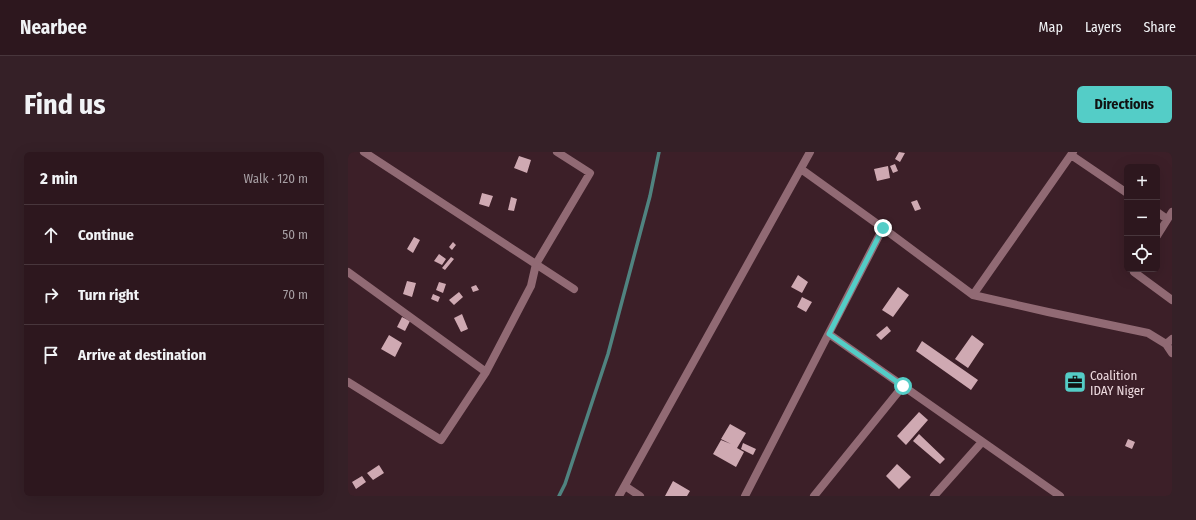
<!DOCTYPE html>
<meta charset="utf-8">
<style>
body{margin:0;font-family:"Fira Sans Condensed",sans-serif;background:#352027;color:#f1f3f6}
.controls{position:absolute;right:12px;top:12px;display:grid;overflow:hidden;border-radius:6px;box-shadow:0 4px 16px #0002}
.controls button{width:36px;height:36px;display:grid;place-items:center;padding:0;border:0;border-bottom:1px solid #48363c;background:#2d171e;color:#f1f3f6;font:20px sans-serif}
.stop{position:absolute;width:12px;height:12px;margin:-9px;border:3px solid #54cdc7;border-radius:50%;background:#fff}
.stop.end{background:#54cdc7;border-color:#fff;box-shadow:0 1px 4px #0008}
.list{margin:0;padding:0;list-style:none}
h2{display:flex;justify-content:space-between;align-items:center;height:52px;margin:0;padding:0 16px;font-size:17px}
h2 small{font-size:13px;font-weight:400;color:#a79fa4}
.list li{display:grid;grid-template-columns:26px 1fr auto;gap:12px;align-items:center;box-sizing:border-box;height:60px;padding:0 16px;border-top:1px solid #48363c}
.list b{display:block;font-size:15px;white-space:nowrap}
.list em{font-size:13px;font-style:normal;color:#a79fa4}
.icon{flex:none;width:22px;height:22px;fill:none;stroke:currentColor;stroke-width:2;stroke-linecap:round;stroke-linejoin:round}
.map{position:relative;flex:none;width:824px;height:344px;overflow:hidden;border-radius:6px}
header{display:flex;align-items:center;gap:24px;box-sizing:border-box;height:56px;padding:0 20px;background:#2d171e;border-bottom:1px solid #48363c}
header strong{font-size:19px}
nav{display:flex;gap:22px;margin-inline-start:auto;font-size:14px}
.intro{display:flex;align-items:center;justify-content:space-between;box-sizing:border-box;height:96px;padding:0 24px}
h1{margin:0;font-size:28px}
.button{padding:10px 18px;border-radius:6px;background:#54cdc7;color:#111;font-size:14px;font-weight:700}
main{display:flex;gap:24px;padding:0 24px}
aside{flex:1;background:#2d171e;border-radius:6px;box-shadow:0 4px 16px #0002}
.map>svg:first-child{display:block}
</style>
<header>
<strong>Nearbee</strong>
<nav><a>Map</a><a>Layers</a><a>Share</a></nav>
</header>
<div class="intro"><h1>Find us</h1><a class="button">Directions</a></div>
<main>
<aside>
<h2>2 min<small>Walk · 120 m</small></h2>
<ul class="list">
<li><svg class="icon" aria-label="ahead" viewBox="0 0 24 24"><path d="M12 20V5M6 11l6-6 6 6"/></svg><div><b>Continue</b></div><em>50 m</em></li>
<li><svg class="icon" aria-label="right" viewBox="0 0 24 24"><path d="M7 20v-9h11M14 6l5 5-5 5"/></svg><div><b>Turn right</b></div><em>70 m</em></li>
<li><svg class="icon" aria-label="arrive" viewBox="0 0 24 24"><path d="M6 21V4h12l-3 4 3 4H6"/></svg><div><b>Arrive at destination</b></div></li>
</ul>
</aside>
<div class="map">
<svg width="824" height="344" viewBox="0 0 824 344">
<rect width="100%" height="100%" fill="#3c1f28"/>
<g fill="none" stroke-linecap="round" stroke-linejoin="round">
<path stroke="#508380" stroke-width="3.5" d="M211,344L217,332L260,202L302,44L311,0"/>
</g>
<path fill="#cfa9b2" d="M551,0L557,1L552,10L547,7Z
M171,4L183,8L179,21L166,16Z
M547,12L550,19L545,21L542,14Z
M540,14L542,26L529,29L526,17Z
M134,41L145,44L141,55L131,52Z
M163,45L169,47L166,59L160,58Z
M569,48L573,57L567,59L563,50Z
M66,85L72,88L65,101L59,97Z
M105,90L108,93L104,98L101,95Z
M91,102L98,107L94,113L86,109Z
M103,105L106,107L97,118L94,116Z
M450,123L460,130L454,141L443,135Z
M59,129L68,131L64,145L55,142Z
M91,130L98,132L95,141L88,138Z
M128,133L131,138L125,140L123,135Z
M550,135L561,143L545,165L534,158Z
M111,140L115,145L106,153L101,148Z
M85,142L92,145L90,150L83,147Z
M454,145L464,150L458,160L449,155Z
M114,162L120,177L113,180L106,166Z
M54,165L62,169L57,179L49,175Z
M539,174L543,179L533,188L528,183Z
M41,183L54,191L47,205L33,197Z
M624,183L636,192L620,216L607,207Z
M574,189L630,228L623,238L568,199Z
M571,260L580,268L558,293L549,284Z
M382,272L398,281L389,296L396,300L388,315L365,302L373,288L383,292L373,287Z
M571,282L597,307L592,312L565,289Z
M780,287L787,290L784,297L777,294Z
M395,291L408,297L405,303L393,297Z
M549,312L563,325L551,337L538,324Z
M31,313L36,321L25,328L19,321Z
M14,324L18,330L8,337L4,330Z
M325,329L342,339L339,344H317Z"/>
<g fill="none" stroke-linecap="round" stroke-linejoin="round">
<path stroke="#916a74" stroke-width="8" d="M16,0L226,137
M723,3L779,41
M453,17L535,76L625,143L700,160L800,181L818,192L824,187
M809,60L819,67
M809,84L824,60
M788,117L786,120L824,148
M0,120L138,220
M625,143L725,0
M481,182L712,344
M818,192L824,201
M0,230L93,288L138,220L183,134L188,112L242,21L209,0
M277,334L292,344
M271,344L462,0
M397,344L535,76
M466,344L555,234
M586,344L634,290"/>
</g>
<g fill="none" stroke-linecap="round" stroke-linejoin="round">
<path stroke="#54cdc7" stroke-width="5" d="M535,76L481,182L555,234"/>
</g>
<defs>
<g id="office-square" transform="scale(1.15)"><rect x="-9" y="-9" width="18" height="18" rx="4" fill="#54cdc7" stroke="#3c1f28"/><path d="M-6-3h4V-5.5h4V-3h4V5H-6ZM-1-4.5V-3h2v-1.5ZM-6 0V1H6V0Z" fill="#111"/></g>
</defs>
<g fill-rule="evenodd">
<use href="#office-square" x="727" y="230"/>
</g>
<g text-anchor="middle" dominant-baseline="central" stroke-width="4" stroke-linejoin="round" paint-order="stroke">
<g font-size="13" fill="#edd9de" stroke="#3c1f28" text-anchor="start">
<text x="742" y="223">Coalition<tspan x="742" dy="15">IDAY Niger</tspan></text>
</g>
</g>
</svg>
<div class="controls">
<button>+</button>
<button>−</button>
<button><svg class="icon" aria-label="locate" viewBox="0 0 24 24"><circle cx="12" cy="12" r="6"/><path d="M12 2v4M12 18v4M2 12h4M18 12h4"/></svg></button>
</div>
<div class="stop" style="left:555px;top:234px"></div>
<div class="stop end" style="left:535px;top:76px"></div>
</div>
</main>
